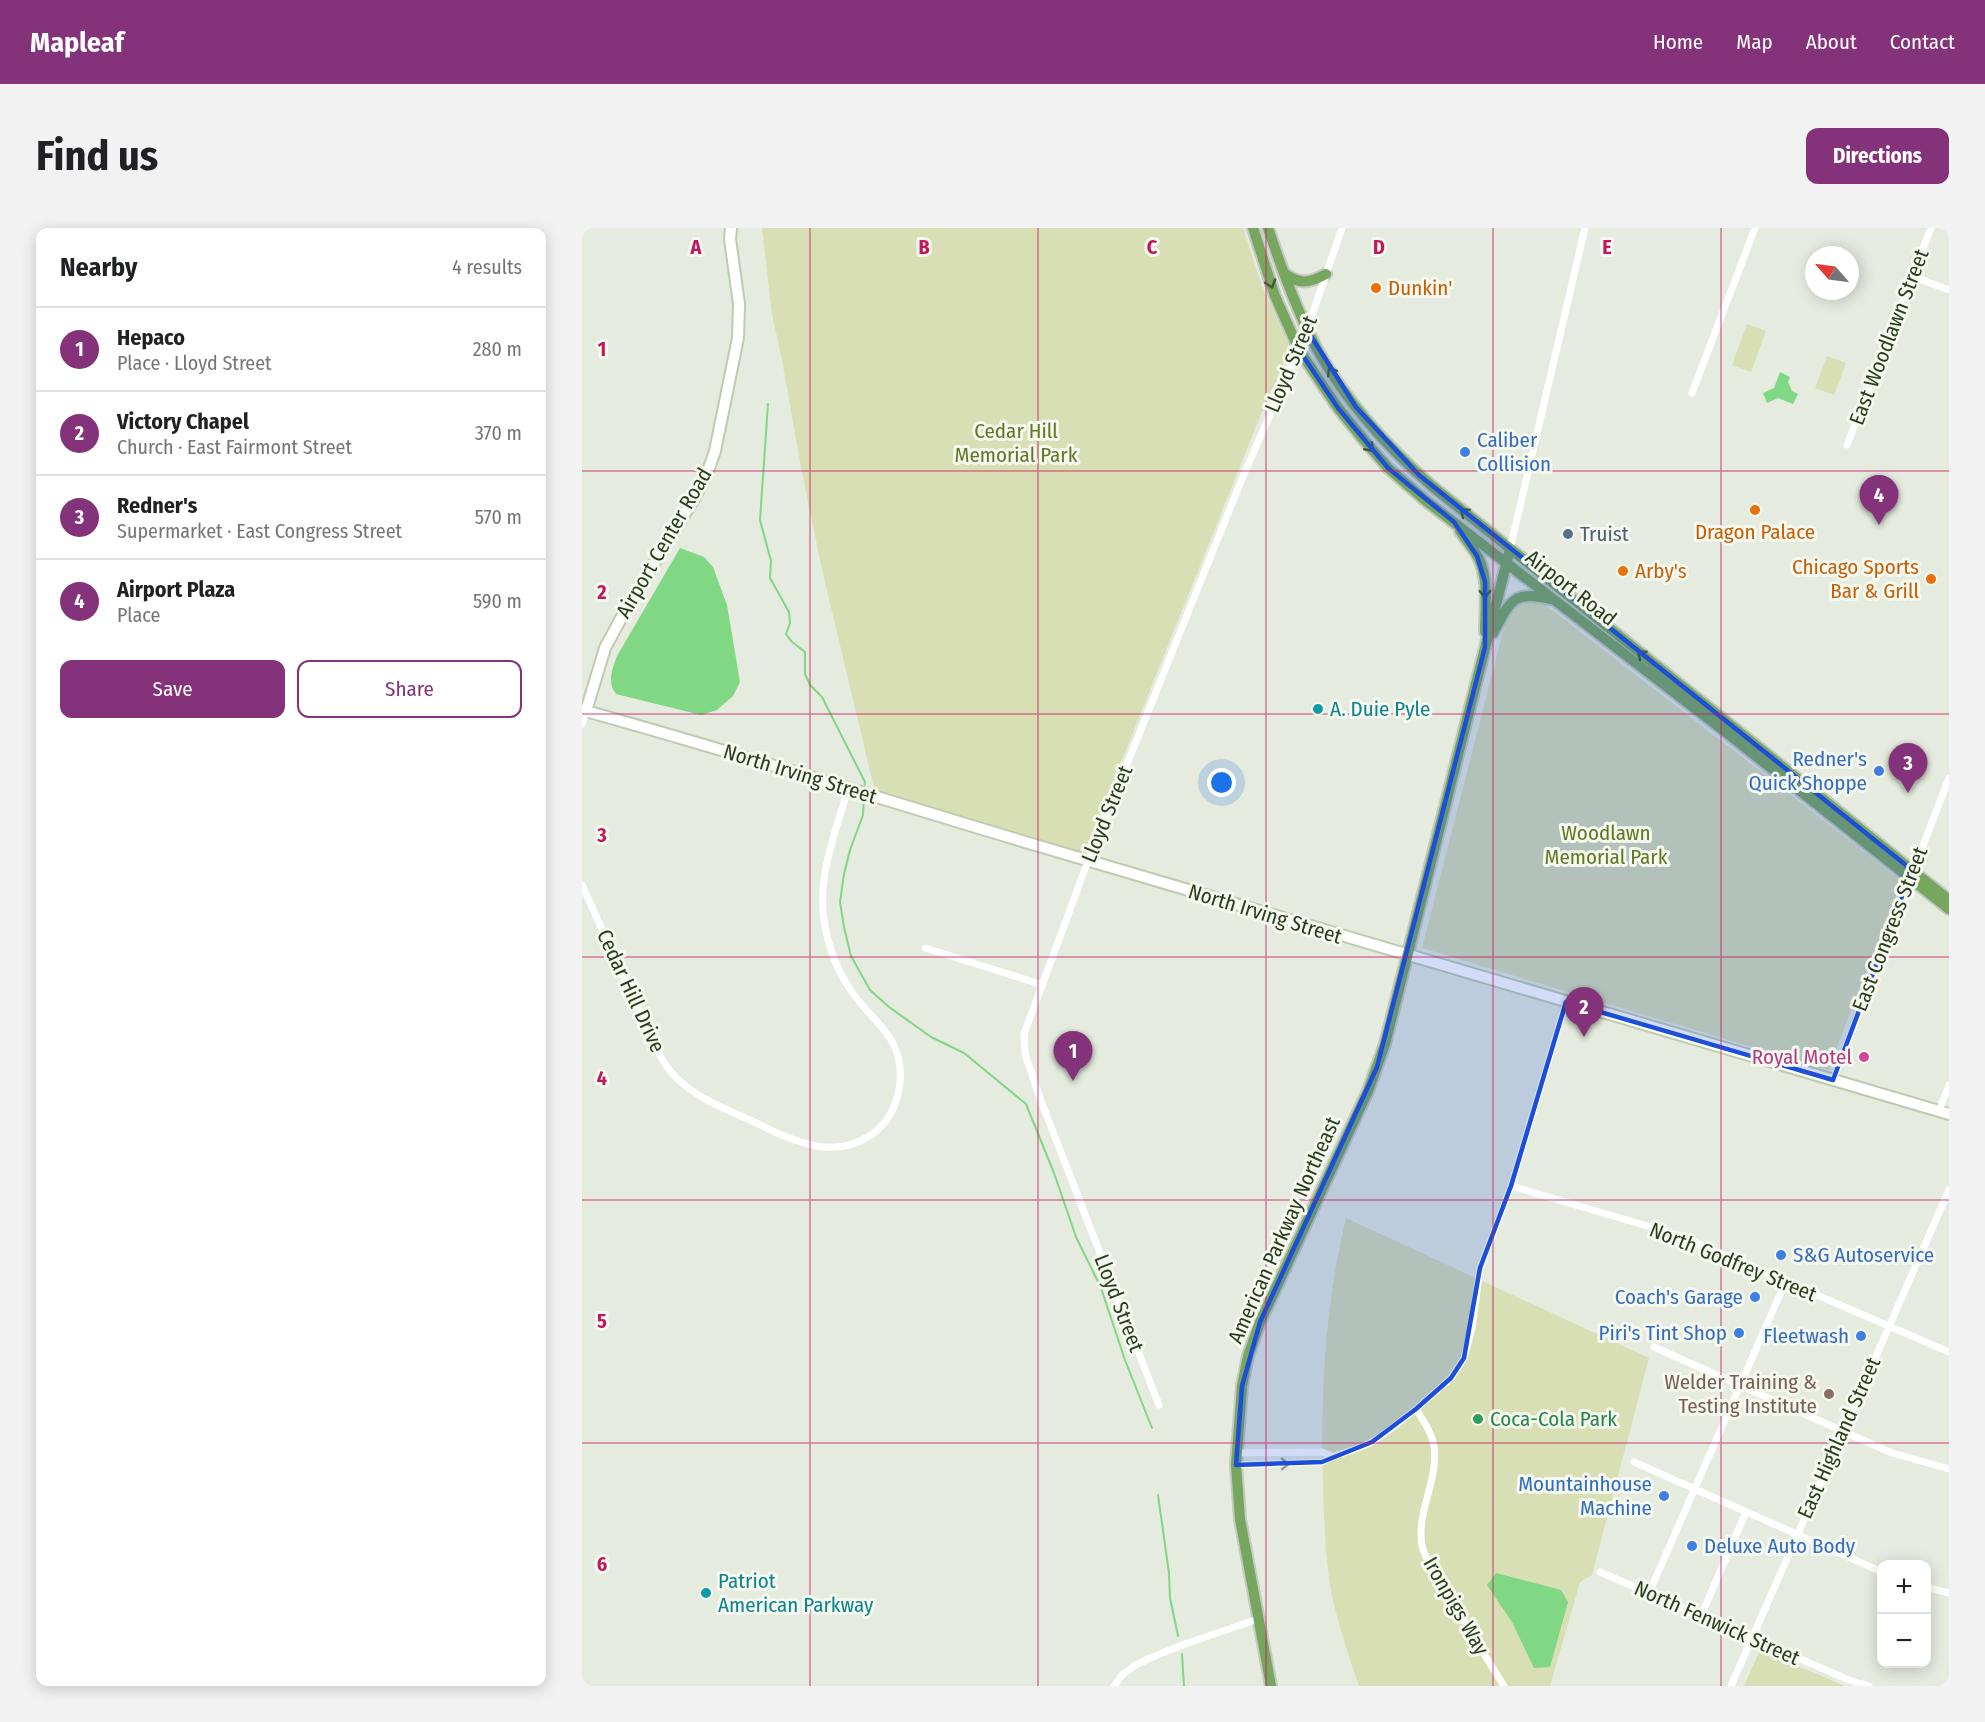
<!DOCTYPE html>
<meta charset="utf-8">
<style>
body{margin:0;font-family:"Fira Sans Condensed",sans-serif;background:#f2f2f2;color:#202124}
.controls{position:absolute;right:18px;bottom:18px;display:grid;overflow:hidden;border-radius:12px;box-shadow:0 3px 15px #0003}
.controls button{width:54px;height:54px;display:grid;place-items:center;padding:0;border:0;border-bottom:2px solid #e0e0e0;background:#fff;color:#202124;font:30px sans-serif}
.compass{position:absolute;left:1223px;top:18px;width:54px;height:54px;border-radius:50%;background:#fff;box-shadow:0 3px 15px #0003;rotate:298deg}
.you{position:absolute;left:640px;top:555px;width:21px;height:21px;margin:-15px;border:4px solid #fff;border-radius:50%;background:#1a73e8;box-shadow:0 0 0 9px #1a73e833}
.badge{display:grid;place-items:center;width:39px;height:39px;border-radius:50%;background:#84337a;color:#fff;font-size:20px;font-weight:700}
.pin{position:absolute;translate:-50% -50px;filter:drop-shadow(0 2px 3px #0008)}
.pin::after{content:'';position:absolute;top:32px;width:21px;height:18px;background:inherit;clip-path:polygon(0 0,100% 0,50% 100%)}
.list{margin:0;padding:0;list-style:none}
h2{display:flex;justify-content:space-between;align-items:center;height:78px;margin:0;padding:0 24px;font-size:26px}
h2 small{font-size:20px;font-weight:400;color:#757577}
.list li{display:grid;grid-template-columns:39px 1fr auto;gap:18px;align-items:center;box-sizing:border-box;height:84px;padding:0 24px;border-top:2px solid #e0e0e0}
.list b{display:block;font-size:22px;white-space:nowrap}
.list p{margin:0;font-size:20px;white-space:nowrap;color:#757577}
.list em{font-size:20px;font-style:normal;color:#757577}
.actions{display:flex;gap:12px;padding:18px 24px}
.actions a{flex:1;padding:14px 0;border:2px solid #84337a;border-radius:12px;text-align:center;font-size:21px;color:#84337a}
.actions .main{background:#84337a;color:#fff}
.map{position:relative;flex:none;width:1367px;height:1458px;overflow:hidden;border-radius:12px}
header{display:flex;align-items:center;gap:36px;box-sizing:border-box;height:84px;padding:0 30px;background:#84337a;color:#fff}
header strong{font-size:28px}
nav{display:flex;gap:33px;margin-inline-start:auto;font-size:21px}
.intro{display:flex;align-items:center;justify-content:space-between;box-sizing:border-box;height:144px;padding:0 36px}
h1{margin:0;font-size:42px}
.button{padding:15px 27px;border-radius:12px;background:#84337a;color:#fff;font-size:21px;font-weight:700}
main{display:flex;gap:36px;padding:0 36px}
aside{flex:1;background:#fff;border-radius:12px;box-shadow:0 3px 15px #0003}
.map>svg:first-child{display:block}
</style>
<header>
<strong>Mapleaf</strong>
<nav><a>Home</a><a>Map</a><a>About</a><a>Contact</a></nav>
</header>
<div class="intro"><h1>Find us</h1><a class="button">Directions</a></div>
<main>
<aside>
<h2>Nearby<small>4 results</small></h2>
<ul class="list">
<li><span class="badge">1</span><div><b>Hepaco</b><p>Place · Lloyd Street</p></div><em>280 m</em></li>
<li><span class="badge">2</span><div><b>Victory Chapel</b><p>Church · East Fairmont Street</p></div><em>370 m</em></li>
<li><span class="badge">3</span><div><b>Redner's</b><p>Supermarket · East Congress Street</p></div><em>570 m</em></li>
<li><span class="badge">4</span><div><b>Airport Plaza</b><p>Place</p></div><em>590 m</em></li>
</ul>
<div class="actions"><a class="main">Save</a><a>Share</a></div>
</aside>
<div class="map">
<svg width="1367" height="1458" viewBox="0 0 1367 1458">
<rect width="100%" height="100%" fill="#e5ebde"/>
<path fill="#d8dfb4" d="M180,0H661L680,58L706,115L707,124L675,196L505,619L495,625L293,564L239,337L219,239L200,132L190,86Z
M1165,96L1184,103L1169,144L1150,137Z
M1245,128L1264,135L1252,167L1233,160Z
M946,371L961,375L1320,653L1246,842L840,720L920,407L928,384Z
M764,990L1067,1130L1010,1347L998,1354L968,1458H777C766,1425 754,1391 748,1357C743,1324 742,1290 741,1257C738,1168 743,1077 764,990Z
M1178,1422L1263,1458H1162Z"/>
<path fill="#80d784" d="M1198,144L1208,149L1206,154L1210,163L1216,166L1211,176L1196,170L1185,175L1181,165L1192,160Z
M98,320L122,329L131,339L145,377L158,454L151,468L135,482L119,487L34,466C25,454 30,442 35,428Z
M914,1345L979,1362L986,1374L968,1439L952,1440L930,1394L905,1357Z"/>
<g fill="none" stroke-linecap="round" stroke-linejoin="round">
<path stroke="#80d784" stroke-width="2" d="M186,176L178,292L189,333L188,350L207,384L208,395L204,406L210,414L223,424V446L228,457L240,469L283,554L282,562
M282,567L281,587L268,622L262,646L258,674L262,699L269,728L288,762L307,779L349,809L382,825L444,876L472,945L494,1009L519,1060L543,1132L570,1200
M576,1267L587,1345L588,1370L596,1408
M600,1426L602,1458"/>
<g stroke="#bdccb0" stroke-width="14">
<path id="secondary" d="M0,482C157,525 311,575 467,621C767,710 1067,799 1367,886
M4,483L23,420L43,383L113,269L125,246L133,223L156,110L157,76L148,11L149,0"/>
</g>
<g stroke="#c3c9c0" stroke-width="14">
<path id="primary" d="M671,0L693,68L717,122L756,180L781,211L806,240L844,273L1145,505L1367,681
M686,0C700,42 715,84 736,123C765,175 806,220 851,259L1367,672
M702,45C717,57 728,55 744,46
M878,303C884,312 892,321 897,331C907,353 903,380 903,404
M911,405C927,376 930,361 968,371
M689,1458L658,1291L654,1237L660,1158L666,1128L678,1094L786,863L803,816L928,321"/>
</g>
<path stroke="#fff" stroke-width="7" d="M1330,48L1367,62
M1110,165L1173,0
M1265,217L1349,0
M928,321L1003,0
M0,496L4,483
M0,657C20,701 39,745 60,789C71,812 79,837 99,854C119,872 146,882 170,893C208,911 249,934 289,907C319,886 327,841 308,810C296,792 279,779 268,761C255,742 247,720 243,698C234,651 253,606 266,561
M343,720L461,757
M1251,852L1367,550
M1357,883L1367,857
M929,958L1096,1007L1367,1124
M1072,1119L1310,1225L1367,1241
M577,1177L459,873L443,826L442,806L506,633L659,253L725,102L760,0
M834,1181L869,1150L882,1130L890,1100L898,1040L929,958L984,774
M654,1225L740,1224L750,1228
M1052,1234L1300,1344
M654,1237L740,1234C755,1225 773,1223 788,1215C804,1206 819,1192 834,1181C841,1192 850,1205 852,1218C857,1252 834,1283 840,1318C843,1331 853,1344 859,1355C879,1390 901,1424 922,1458
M1018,1344L1267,1452L1287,1458
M1344,1359L1367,1365
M1067,1365L1203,1055
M1119,1388L1164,1284
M532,1458L540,1447L552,1438L568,1430L603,1416L676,1391
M1149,1458L1367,962"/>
<use href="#secondary" stroke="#fff" stroke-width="10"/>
<use href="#primary" stroke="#77a65e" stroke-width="10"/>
</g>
<defs><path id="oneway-chevron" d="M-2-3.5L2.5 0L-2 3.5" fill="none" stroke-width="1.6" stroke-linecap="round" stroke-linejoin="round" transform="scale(1.5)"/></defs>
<g stroke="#405c31">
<use href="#oneway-chevron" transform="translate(689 56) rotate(72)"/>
<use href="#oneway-chevron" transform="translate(749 143) rotate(-122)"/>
<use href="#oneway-chevron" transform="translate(788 220) rotate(48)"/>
<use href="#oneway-chevron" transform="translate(882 284) rotate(-141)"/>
<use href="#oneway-chevron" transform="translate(903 366) rotate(89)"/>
<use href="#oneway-chevron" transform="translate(1059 426) rotate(-141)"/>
</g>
<use stroke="#949e8e" href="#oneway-chevron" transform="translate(703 1236) rotate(-1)"/>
<path fill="#1d4ed8" fill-opacity="0.2" stroke="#1d4ed8" stroke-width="4.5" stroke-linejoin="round" d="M725,102L774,179L837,247L1330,642L1251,852L984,774L929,958L898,1040L882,1130L869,1150L834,1181L790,1214L740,1234L654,1237L660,1158L678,1094L795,839L903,419V354L895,328L872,294L806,240L756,180L717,122Z"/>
<path fill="none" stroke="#c2185b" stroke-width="1.5" stroke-opacity="0.55" d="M228,0V1458M456,0V1458M684,0V1458M911,0V1458M1139,0V1458M0,243H1367M0,486H1367M0,729H1367M0,972H1367M0,1215H1367"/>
<g fill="#e8710a" stroke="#f4f8ef" stroke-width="2">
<circle cx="794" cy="60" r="6"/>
<circle cx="1173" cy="282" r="6"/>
<circle cx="1041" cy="343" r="6"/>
<circle cx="1349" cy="351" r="6"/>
</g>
<g fill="#3f7fe0" stroke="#f4f8ef" stroke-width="2">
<circle cx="883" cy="224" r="6"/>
<circle cx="1297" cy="543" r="6"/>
<circle cx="1199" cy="1027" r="6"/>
<circle cx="1173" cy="1069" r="6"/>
<circle cx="1157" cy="1105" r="6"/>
<circle cx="1279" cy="1108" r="6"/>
<circle cx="1082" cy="1268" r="6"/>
<circle cx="1110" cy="1318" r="6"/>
</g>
<circle fill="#5c6f8a" stroke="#f4f8ef" stroke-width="2" cx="986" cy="306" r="6"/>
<g fill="#0f9aa8" stroke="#f4f8ef" stroke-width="2">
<circle cx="736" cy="481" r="6"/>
<circle cx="124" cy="1365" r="6"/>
</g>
<circle fill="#d1479c" stroke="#f4f8ef" stroke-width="2" cx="1282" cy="829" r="6"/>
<circle fill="#8d6e63" stroke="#f4f8ef" stroke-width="2" cx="1247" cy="1166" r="6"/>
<circle fill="#2e9e5b" stroke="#f4f8ef" stroke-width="2" cx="896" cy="1191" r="6"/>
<g text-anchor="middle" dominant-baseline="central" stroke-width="6" stroke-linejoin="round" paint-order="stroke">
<g font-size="21" fill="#c56008" stroke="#f4f8ef" text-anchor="start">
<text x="806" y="60">Dunkin'</text>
<text x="1173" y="304" text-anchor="middle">Dragon Palace</text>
<text x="1337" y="339" text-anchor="end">Chicago Sports<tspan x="1337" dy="24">Bar &amp; Grill</tspan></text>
<text x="1053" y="343">Arby's</text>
</g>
<g font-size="21" fill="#293d1e" stroke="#f4f8ef">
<text transform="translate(1307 109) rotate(-69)">East Woodlawn Street</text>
<text transform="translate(709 136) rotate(-67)">Lloyd Street</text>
<text transform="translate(82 315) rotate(-60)">Airport Center Road</text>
<text transform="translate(989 360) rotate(38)">Airport Road</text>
<text transform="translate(218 546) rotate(17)">North Irving Street</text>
<text transform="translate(525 586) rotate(-68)">Lloyd Street</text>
<text transform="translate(683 686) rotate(17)">North Irving Street</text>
<text transform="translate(1308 701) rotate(-69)">East Congress Street</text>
<text transform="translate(49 763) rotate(65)">Cedar Hill Drive</text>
<text transform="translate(702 1002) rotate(-66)">American Parkway Northeast</text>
<text transform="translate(1151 1034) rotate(22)">North Godfrey Street</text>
<text transform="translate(537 1075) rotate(69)">Lloyd Street</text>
<text transform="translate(1257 1210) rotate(-66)">East Highland Street</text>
<text transform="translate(874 1378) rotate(60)">Ironpigs Way</text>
<text transform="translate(1135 1395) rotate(24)">North Fenwick Street</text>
</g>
<g font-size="21" fill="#607824" stroke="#f4f8ef">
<text x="434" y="203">Cedar Hill<tspan x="434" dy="24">Memorial Park</tspan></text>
<text x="1024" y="605">Woodlawn<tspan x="1024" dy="24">Memorial Park</tspan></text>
</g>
<g font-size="21" fill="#366cbe" stroke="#f4f8ef" text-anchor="end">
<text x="895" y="212" text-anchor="start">Caliber<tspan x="895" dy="24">Collision</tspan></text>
<text x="1285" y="531">Redner's<tspan x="1285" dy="24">Quick Shoppe</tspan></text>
<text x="1211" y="1027" text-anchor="start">S&amp;G Autoservice</text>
<text x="1161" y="1069">Coach's Garage</text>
<text x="1145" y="1105">Piri's Tint Shop</text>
<text x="1267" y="1108">Fleetwash</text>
<text x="1070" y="1256">Mountainhouse<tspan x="1070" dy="24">Machine</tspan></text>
<text x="1122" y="1318" text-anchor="start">Deluxe Auto Body</text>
</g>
<g font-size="21" fill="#4e5e75" stroke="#f4f8ef" text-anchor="start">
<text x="998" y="306">Truist</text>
</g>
<g font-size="21" fill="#0d838f" stroke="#f4f8ef" text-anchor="start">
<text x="748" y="481">A. Duie Pyle</text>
<text x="136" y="1353">Patriot<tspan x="136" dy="24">American Parkway</tspan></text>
</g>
<g font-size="21" fill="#b23c85" stroke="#f4f8ef" text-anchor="end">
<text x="1270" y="829">Royal Motel</text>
</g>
<g font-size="21" fill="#785e54" stroke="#f4f8ef" text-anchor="end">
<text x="1235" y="1154">Welder Training &amp;<tspan x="1235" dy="24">Testing Institute</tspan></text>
</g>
<g font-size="21" fill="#27864d" stroke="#f4f8ef" text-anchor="start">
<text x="908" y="1191">Coca-Cola Park</text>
</g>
</g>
<g font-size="20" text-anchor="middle" font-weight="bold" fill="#c2185b" stroke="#f4f8ef" stroke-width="6" stroke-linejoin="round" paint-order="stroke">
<text x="114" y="26">A</text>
<text x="342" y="26">B</text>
<text x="570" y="26">C</text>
<text x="797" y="26">D</text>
<text x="1025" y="26">E</text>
<text x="20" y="128">1</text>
<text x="20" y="371">2</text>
<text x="20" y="614">3</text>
<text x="20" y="857">4</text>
<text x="20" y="1100">5</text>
<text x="20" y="1343">6</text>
</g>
</svg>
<div class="controls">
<button>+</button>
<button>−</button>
</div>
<svg class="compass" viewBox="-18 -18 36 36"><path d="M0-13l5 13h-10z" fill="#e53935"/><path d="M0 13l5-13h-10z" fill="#757577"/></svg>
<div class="you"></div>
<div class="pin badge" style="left:491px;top:853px">1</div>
<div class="pin badge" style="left:1002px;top:809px">2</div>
<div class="pin badge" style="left:1326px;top:565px">3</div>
<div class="pin badge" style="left:1297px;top:297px">4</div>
</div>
</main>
